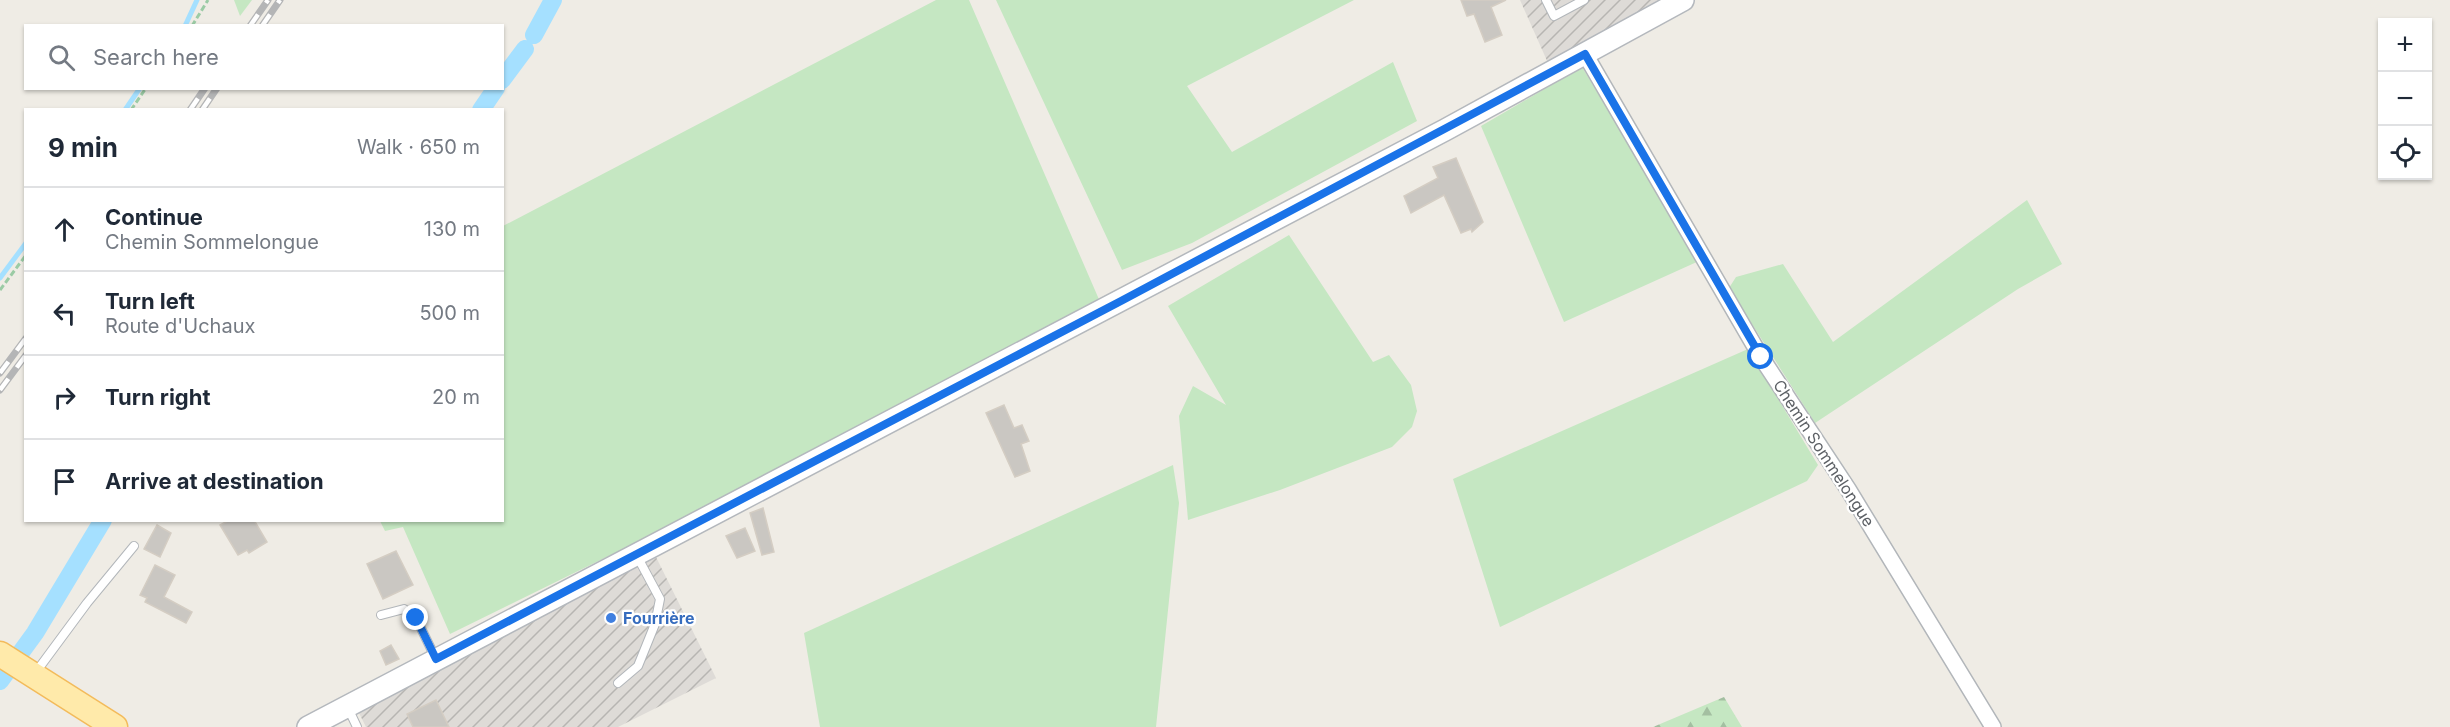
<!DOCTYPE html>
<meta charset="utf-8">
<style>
body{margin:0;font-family:Inter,sans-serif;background:#f6f6f7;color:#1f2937}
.controls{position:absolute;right:18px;top:18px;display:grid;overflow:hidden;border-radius:0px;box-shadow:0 2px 4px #0004}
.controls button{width:54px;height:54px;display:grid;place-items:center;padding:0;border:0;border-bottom:2px solid #e0e1e3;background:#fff;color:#1f2937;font:30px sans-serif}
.stop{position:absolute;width:18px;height:18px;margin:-14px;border:4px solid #1a73e8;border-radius:50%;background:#fff}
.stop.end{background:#1a73e8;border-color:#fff;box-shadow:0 2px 6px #0008}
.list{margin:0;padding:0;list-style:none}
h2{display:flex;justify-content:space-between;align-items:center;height:78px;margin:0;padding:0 24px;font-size:26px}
h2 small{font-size:20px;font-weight:400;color:#747a83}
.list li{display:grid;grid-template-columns:39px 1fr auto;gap:18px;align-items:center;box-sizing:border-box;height:84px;padding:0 24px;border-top:2px solid #e0e1e3}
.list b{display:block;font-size:22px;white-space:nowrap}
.list p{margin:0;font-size:20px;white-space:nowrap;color:#747a83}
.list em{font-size:20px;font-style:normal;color:#747a83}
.icon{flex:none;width:33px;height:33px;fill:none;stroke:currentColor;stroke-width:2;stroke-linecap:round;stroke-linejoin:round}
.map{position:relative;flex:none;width:2450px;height:727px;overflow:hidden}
.search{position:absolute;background:#fff;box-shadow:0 2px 4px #0004;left:24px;top:24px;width:480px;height:66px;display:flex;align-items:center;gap:15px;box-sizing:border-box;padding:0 21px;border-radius:0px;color:#747a83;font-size:22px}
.panel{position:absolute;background:#fff;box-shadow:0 2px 4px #0004;left:24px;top:108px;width:480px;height:414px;border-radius:0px}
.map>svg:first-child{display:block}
</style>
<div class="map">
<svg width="2450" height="727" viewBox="0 0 2450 727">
<defs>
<pattern id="industrial-furrows" width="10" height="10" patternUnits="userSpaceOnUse" patternTransform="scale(1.5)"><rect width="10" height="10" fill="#dedbd7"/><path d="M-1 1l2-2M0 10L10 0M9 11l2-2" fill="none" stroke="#b7b5b2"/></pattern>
<pattern id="forest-firs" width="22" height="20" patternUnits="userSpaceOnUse" patternTransform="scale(1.5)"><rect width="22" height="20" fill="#c5e7c2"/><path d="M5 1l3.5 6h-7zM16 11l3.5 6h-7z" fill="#a3bfa1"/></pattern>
</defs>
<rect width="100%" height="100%" fill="#efece5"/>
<path fill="url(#industrial-furrows)" d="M1520,0H1666L1548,63Z
M656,557L716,678L618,727H366L357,709Z"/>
<path fill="#c5e7c2" d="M234,0H252L240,16Z
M936,0H969L1101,304L759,482L450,634L403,527L385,531L380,521L502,520L503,226Z
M996,0H1354L1187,86L1232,152L1393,62L1417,121L1192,243L1122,270Z
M1582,67L1699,261L1564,322L1481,126Z
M2027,200L2062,264L2018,289L1815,423L1729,288L1736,277L1783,264L1833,342Z
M1289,235L1373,362L1389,355L1411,385L1417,411L1412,427L1392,447L1280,490L1188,520L1179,416L1193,386L1226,405L1168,306Z
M1748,349L1818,465L1807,481L1500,627L1453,479Z
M1173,465L1179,503L1156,727H820L804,633Z"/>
<path fill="url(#forest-firs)" d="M1724,697L1742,727H1653Z"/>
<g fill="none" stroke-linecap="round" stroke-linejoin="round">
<path stroke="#a5e0ff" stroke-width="5" d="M185,26L197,0
M125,110L140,88
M0,278L26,243"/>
<path stroke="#a5e0ff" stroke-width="18" d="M534,35L553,0
M502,80L525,49
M481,110L496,88
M0,681L35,633L103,520"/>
</g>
<path fill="#cac7c2" stroke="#d4cdc3" stroke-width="1.5" d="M1461,0H1506L1491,7L1502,35L1485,42L1474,14L1467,16Z
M1456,158L1483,222L1472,232L1471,229L1461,233L1444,195L1411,213L1404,196L1438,178L1433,167Z
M1004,405L1014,428L1022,425L1029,441L1021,444L1030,471L1015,477L986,413Z
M763,508L774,552L762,555L750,513Z
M229,520H254L267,542L249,553L247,550L238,555L220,525Z
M157,525L171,533L160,557L144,549Z
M745,528L755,551L737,558L726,536Z
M396,551L413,585L383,599L367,564Z
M155,565L175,575L164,597L192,612L186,623L145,602L147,598L140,595Z
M391,645L399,659L386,665L380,651Z
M436,700L449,727H413L407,714Z"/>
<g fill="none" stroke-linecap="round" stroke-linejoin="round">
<g stroke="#b2b6ba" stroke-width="10">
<path id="lane" d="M1546,0L1554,16L1584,0
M381,615L404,609L416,618L435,657
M36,672L87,603L134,546
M618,683L638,666L655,624L660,599L637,556
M348,708L357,727"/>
</g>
<g stroke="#b2b6ba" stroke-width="18">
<path id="street" d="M1585,54L1761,357L1848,489L1993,727"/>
</g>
<g stroke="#b4b8bd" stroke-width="24">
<path id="secondary" d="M308,727L1445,130L1683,0"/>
</g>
<g stroke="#f3bb5b" stroke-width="27">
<path id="primary" d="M0,654L115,727"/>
</g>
<path stroke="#9bcba5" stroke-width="3" stroke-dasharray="6 3" stroke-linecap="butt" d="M192,26L208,0
M131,110L146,88
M0,290L26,255"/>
<use href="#lane" stroke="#fff" stroke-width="8"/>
<use href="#street" stroke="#fff" stroke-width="15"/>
<use href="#secondary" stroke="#fff" stroke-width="21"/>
<use href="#primary" stroke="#ffeaaa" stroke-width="24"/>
<g stroke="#b4b5b6" stroke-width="7">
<path id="rail" d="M250,26L268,0
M262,26L280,0
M190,110L205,88
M202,110L217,88
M0,373L26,338
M0,390L26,355"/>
</g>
<use href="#rail" stroke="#fff" stroke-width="4.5" stroke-dasharray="14" stroke-linecap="butt"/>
</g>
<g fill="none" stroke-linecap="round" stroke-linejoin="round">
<path stroke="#1a73e8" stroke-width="8" d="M416,618L436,659L1121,301L1585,54L1761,357"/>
</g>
<circle fill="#3f7fe0" stroke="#fff" stroke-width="2" cx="611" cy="618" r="6"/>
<g text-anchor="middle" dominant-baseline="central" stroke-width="4.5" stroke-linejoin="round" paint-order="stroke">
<g font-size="16" fill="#5d6166" stroke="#fff">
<text transform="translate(1824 453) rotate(57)">Chemin Sommelongue</text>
</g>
<g font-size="16" font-weight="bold" fill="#366cbe" stroke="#fff" text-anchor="start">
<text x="623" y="618">Fourrière</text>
</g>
</g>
</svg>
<div class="controls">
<button>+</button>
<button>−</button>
<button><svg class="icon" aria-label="locate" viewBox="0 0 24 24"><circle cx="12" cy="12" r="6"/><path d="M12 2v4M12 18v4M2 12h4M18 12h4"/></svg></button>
</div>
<div class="stop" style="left:1761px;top:357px"></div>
<div class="stop end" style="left:416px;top:618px"></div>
<div class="search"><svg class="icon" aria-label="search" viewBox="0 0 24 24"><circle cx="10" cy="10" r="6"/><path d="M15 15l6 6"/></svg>Search here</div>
<section class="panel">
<h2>9 min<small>Walk · 650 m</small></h2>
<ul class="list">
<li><svg class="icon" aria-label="ahead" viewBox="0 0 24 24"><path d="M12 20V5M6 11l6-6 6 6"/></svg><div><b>Continue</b><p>Chemin Sommelongue</p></div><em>130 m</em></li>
<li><svg class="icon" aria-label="left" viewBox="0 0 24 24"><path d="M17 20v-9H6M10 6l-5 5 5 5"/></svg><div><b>Turn left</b><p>Route d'Uchaux</p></div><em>500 m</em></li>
<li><svg class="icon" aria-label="right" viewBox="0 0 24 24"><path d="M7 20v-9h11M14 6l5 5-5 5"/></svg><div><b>Turn right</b></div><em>20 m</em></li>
<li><svg class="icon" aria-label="arrive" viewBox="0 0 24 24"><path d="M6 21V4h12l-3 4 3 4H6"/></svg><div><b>Arrive at destination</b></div></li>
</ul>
</section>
</div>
